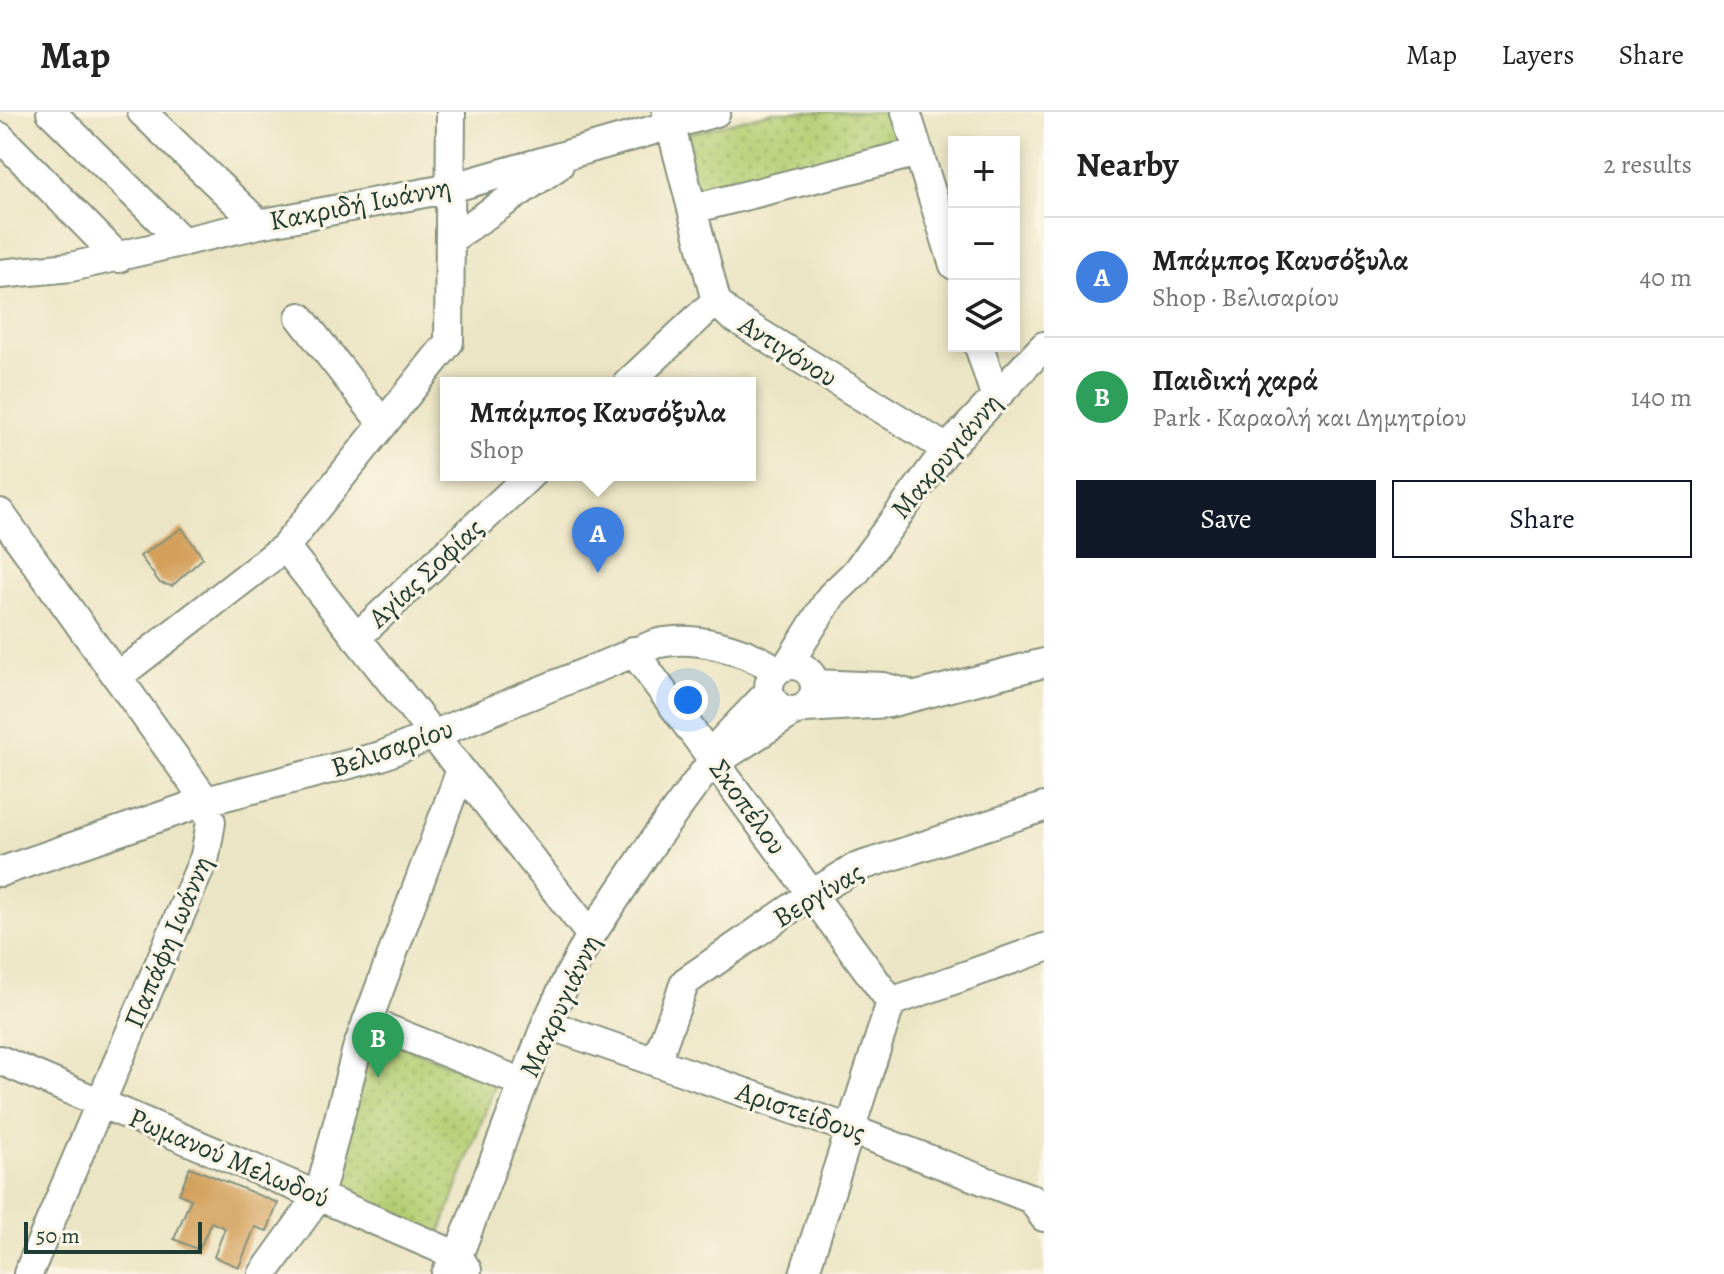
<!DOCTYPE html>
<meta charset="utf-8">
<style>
body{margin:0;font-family:Alegreya,serif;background:#f2f2f2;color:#222}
.controls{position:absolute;right:24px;top:24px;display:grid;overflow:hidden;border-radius:0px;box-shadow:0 4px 12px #0003}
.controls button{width:72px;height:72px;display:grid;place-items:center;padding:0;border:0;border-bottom:2px solid #e0e0e0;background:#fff;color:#222;font:40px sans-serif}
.scale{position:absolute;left:24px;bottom:20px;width:178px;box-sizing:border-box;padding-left:8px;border:4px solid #1f3d34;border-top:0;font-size:22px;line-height:28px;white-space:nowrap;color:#1f3d34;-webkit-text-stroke:6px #fcf5e5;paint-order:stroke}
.you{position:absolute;left:688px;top:588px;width:28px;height:28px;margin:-20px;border:6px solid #fff;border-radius:50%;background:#1a73e8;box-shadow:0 0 0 12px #1a73e833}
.badge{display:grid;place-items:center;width:52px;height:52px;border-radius:50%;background:#111827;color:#fff;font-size:26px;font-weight:700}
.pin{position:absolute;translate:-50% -66px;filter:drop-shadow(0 2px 4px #0008)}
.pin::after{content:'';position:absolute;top:42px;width:28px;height:24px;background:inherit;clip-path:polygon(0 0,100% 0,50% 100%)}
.popup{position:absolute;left:440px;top:265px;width:316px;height:104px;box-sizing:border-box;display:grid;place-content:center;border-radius:0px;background:#fff;filter:drop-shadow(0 2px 6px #0005);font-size:26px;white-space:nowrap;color:#767676}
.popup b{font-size:30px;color:#222}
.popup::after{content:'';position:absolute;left:50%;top:100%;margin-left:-16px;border:16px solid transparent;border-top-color:#fff}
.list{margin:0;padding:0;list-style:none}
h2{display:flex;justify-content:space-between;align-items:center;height:104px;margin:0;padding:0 32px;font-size:34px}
h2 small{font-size:26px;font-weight:400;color:#767676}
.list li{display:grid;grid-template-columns:52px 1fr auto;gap:24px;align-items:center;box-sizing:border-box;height:120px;padding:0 32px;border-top:2px solid #e0e0e0}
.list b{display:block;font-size:30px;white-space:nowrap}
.list p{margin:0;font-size:26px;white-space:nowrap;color:#767676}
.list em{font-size:26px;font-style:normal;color:#767676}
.actions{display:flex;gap:16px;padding:24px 32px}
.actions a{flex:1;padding:18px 0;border:2px solid #111827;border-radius:0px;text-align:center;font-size:28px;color:#111827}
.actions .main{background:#111827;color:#fff}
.icon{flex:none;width:44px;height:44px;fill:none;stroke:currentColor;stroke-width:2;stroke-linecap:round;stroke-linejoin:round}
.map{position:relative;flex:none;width:1044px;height:1162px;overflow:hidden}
header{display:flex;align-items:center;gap:48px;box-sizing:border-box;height:112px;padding:0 40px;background:#fff;border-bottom:2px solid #e0e0e0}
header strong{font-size:38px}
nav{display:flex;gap:44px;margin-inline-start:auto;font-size:28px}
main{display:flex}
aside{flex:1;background:#fff}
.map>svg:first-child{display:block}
</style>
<header>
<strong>Map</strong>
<nav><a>Map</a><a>Layers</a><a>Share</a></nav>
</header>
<main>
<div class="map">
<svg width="1044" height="1162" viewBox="0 0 1044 1162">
<defs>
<pattern id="grass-dots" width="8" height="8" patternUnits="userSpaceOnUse" patternTransform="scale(2)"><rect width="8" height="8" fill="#b4cd72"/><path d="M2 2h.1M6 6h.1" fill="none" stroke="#92a85e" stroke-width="1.8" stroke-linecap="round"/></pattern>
</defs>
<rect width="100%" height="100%" fill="#fcf5e5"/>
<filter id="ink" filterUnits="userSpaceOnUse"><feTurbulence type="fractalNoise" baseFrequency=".0125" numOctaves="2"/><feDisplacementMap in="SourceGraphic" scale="16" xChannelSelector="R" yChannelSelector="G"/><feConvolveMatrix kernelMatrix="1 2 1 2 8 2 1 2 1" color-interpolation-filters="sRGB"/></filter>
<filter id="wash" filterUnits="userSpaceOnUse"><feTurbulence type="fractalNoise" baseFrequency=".006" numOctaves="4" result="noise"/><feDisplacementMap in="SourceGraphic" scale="32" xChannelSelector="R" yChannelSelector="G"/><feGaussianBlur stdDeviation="1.8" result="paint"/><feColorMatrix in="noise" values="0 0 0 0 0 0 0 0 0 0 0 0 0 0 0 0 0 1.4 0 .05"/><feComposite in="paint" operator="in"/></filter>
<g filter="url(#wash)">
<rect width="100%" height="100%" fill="#ece5c5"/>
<path fill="url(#grass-dots)" stroke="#6a8553" stroke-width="2" d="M773,0H893L901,35L699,86L683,23Z
M372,922L496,971L439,1124L330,1078Z"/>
<g id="blocks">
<path fill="#d3a05c" d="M182,416L203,446L172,474L160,471L140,444Z
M190,1055L278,1091L267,1119L255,1115L239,1155L214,1145L225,1116L211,1110L199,1138L174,1127L191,1087L179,1082Z"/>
</g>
</g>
<g filter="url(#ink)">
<use href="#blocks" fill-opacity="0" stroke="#86917c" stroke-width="2"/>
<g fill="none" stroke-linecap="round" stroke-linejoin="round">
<g stroke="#86917c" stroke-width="32">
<path id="minor" d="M51,0L183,130
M142,0L259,112
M667,0L716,189L730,203L947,337
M906,0L954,153
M0,25L119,146
M692,97L919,40
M451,127L559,53
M0,162L71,155L259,112L451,76L716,0
M300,205L383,312
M979,234L995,283
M628,271L716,189
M0,401L206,689L211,710L205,744L28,1162
M285,435L591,823
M356,526L530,363
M633,539L891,890
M769 576a23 23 0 1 1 46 0a23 23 0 1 1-46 0Z
M787,554L831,484L855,461L947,337L1044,234
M117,565L285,435L449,230L451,0
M815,572L883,575L905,581
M805,596L889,591L1044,551
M725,644L793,600
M0,760L206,689L381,644L655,532C694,522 743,537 777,558
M891,890L1044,836
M367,909L523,971
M546,912L850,1017L1032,1087L1044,1105
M0,948L458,1144L467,1158
M656,950L685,870L812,782L855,756L1044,695
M263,1162L319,1084L357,937L461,658
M446,1162L458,1144L546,912L569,864L591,823L657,724L713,648L723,628L769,580
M804,1162L891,890"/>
</g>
<use href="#minor" stroke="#fff" stroke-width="28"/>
</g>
</g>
<g text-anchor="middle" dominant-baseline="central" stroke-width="6" stroke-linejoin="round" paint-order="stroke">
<g font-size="28" fill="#1f3d34" stroke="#fcf5e5">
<text transform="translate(360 92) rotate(-11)">Κακριδή Ιωάννη</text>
<text transform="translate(788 239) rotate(32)">Αντιγόνου</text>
<text transform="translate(946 344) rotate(-50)">Μακρυγιάννη</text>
<text transform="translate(426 461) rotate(-43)">Αγίας Σοφίας</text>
<text transform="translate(392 636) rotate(-19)">Βελισαρίου</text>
<text transform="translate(748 695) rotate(54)">Σκοπέλου</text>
<text transform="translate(818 783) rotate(-31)">Βεργίνας</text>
<text transform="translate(168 830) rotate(-67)">Παπάφη Ιωάννη</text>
<text transform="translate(560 894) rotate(-65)">Μακρυγιάννη</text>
<text transform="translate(801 1000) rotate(19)">Αριστείδους</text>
<text transform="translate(229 1046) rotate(23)">Ρωμανού Μελωδού</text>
</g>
</g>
</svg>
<div class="controls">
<button>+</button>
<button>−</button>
<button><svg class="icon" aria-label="layers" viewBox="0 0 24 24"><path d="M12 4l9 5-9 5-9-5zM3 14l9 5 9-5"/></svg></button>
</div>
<div class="scale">50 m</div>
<div class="you"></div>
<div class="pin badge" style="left:598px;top:461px;background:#3f7fe0">A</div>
<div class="popup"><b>Μπάμπος Καυσόξυλα</b>Shop</div>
<div class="pin badge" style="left:378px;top:966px;background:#2e9e5b">B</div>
</div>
<aside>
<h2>Nearby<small>2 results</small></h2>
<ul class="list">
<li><span class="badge" style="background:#3f7fe0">A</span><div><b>Μπάμπος Καυσόξυλα</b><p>Shop · Βελισαρίου</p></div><em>40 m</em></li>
<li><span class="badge" style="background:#2e9e5b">B</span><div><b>Παιδική χαρά</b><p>Park · Καραολή και Δημητρίου</p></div><em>140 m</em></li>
</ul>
<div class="actions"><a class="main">Save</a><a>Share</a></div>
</aside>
</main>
